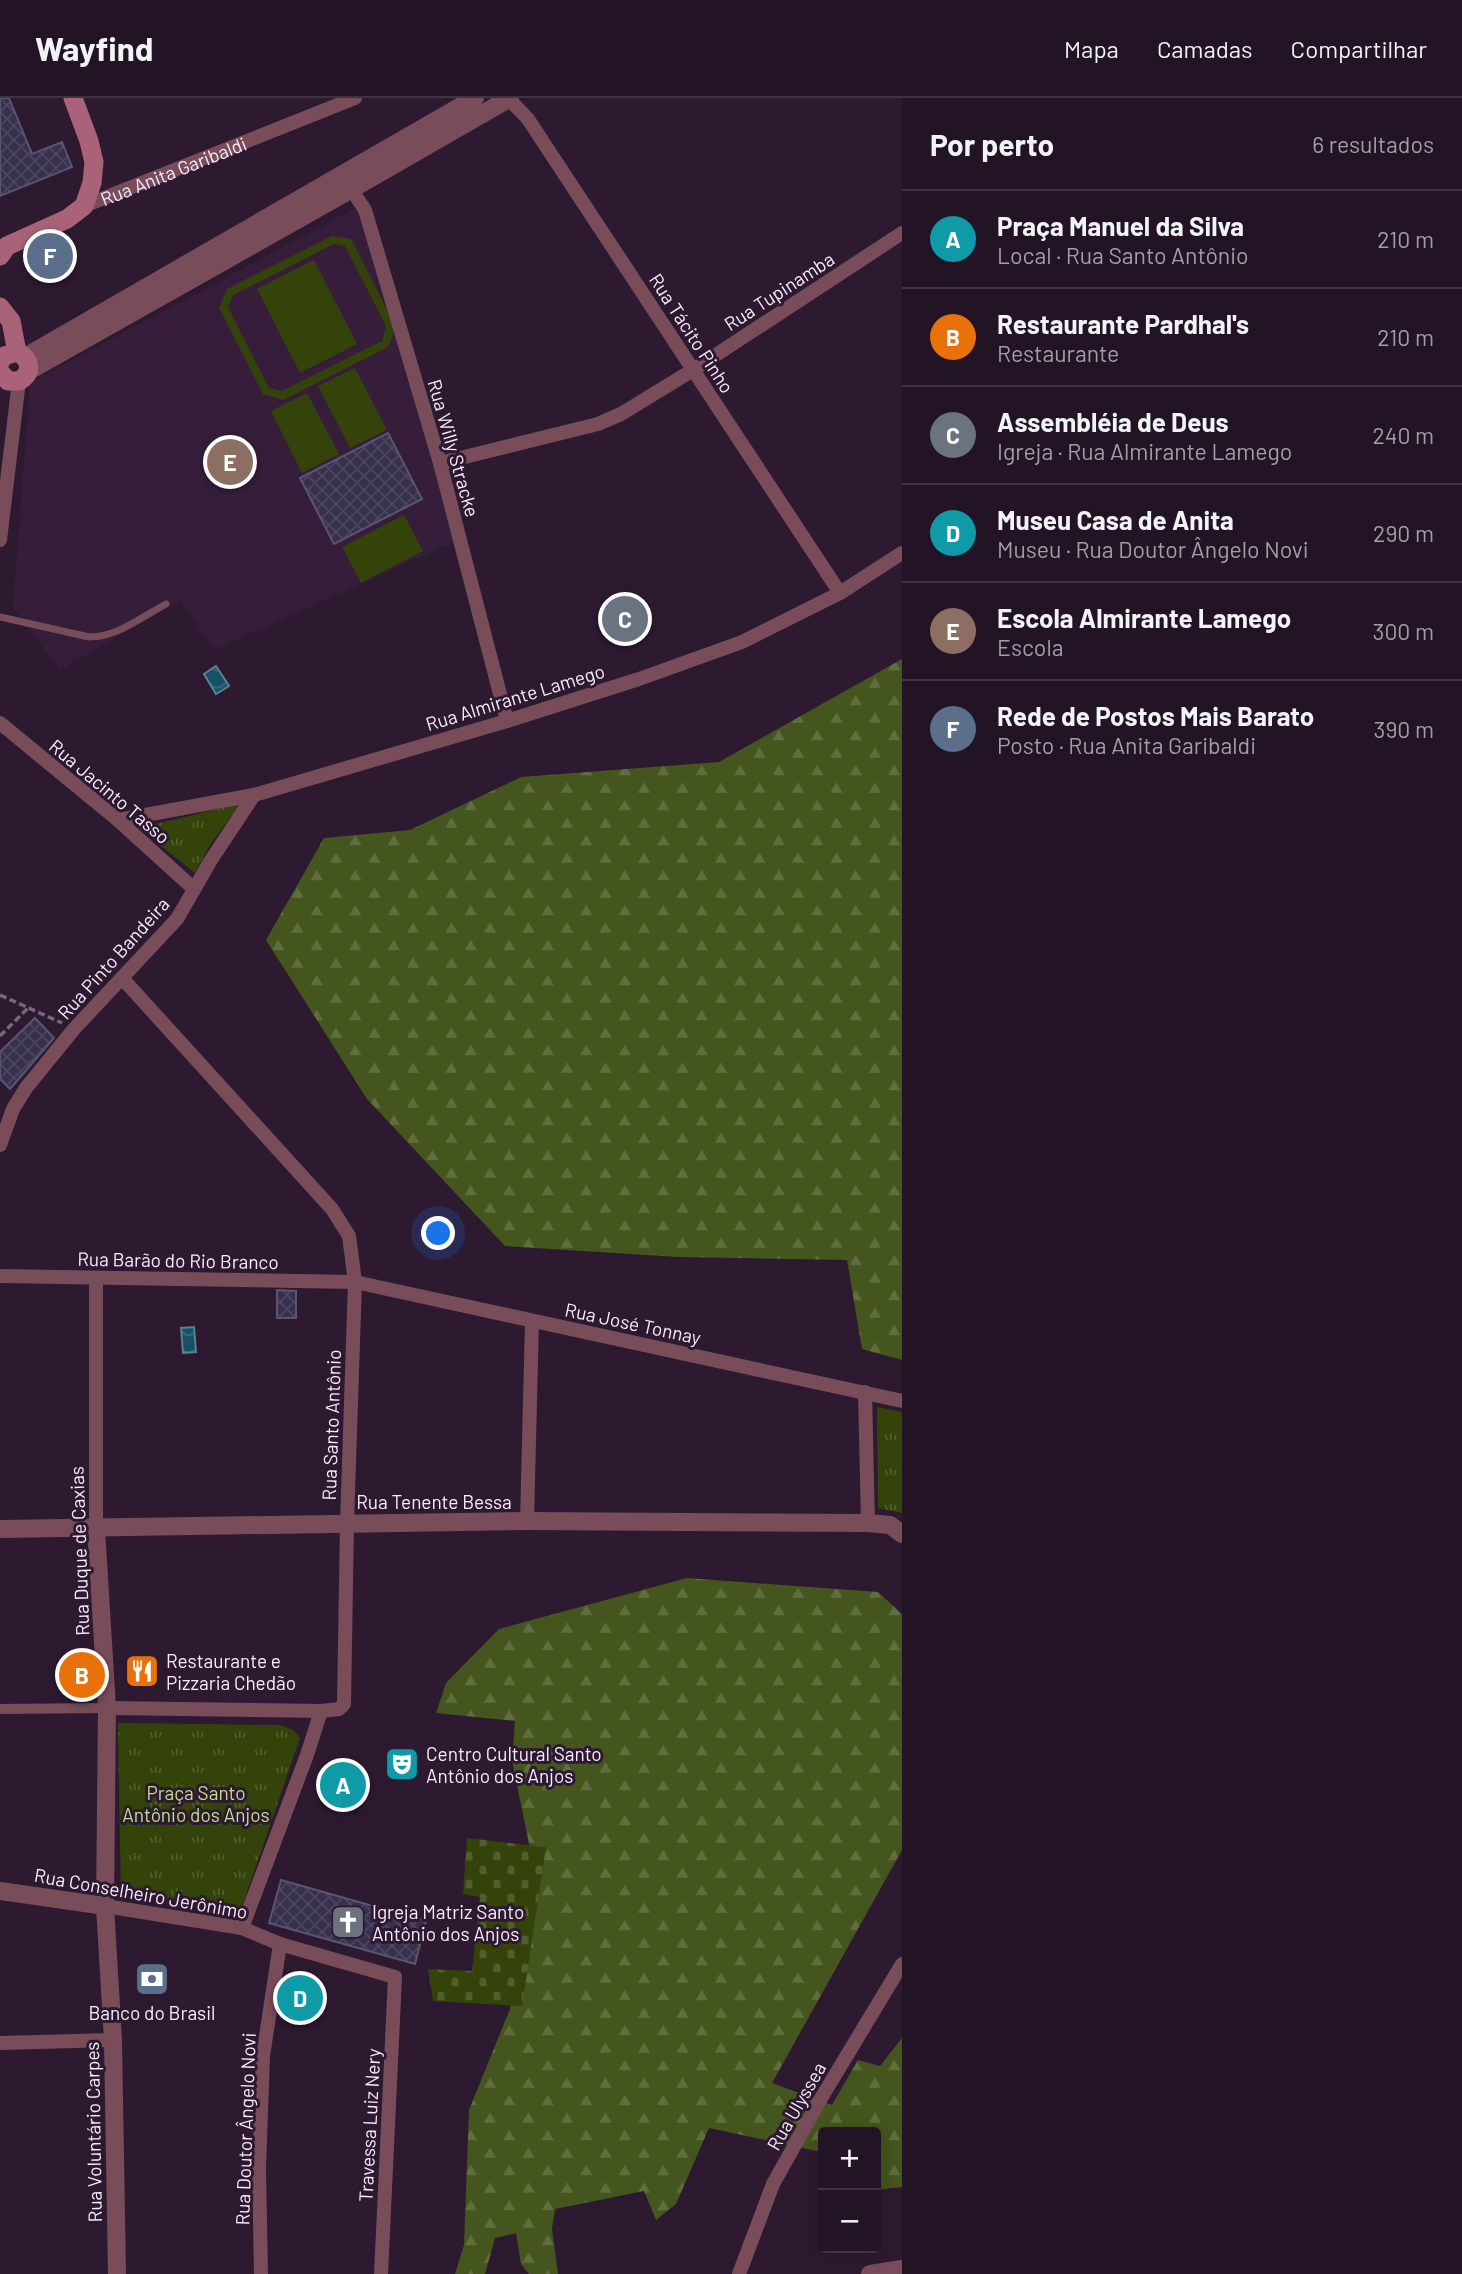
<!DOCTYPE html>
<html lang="pt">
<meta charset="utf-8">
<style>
body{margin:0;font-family:Barlow,sans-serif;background:#2a1d2d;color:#f1f3f6}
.controls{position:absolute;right:21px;bottom:21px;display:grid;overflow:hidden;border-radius:7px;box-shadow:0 4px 18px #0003}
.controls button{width:63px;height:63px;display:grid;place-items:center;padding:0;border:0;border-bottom:2px solid #3f3342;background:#221425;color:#f1f3f6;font:35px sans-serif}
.you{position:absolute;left:439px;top:1136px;width:24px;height:24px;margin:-18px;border:5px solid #fff;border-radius:50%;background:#1a73e8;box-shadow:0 0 0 10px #1a73e833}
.badge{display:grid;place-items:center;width:46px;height:46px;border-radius:50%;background:#aac718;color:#fff;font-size:23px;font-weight:700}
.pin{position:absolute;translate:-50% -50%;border:4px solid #fff;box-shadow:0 2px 7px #0006}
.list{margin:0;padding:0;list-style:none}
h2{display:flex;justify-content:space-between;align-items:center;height:91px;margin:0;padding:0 28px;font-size:30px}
h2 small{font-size:23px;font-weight:400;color:#a29ea7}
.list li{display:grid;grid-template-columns:46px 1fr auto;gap:21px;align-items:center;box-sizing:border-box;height:98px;padding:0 28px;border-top:2px solid #3f3342}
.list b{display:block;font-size:26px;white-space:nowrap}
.list p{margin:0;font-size:23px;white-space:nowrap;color:#a29ea7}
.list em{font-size:23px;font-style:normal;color:#a29ea7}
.map{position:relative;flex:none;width:902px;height:2176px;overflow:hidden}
header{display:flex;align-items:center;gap:42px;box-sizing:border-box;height:98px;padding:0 35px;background:#221425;border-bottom:2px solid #3f3342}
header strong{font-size:33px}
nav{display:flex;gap:38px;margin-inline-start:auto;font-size:24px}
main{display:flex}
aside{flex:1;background:#221425}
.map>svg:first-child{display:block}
</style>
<header>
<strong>Wayfind</strong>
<nav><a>Mapa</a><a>Camadas</a><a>Compartilhar</a></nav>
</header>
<main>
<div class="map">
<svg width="902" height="2176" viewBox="0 0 902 2176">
<defs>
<pattern id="forest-firs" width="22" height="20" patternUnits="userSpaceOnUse" patternTransform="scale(1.75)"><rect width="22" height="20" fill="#44551d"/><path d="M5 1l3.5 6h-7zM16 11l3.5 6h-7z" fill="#606e3f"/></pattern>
<pattern id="cemetery-stones" width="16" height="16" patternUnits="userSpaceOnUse" patternTransform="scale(1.75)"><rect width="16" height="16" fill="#33430a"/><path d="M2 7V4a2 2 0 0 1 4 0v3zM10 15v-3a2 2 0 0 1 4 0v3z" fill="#515e2f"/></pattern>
<pattern id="park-tufts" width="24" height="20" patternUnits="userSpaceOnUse" patternTransform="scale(1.75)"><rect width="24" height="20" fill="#33430a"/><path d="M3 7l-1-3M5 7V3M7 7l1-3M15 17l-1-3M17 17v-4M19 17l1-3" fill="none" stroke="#515e2f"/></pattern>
<pattern id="water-waves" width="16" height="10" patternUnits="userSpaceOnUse" patternTransform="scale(1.75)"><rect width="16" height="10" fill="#135363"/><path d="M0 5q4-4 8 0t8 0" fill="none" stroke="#366c7a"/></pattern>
<pattern id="building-cross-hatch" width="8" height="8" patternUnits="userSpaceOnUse" patternTransform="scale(1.75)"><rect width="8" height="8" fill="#37314d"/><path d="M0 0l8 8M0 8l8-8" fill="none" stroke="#4b455f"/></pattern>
</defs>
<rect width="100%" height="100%" fill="#2d1a31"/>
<path fill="#361e3b" d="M359,108L458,442L214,552L181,502L60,572L13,509L30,285Z"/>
<path fill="url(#forest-firs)" d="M902,561V1262L862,1251L847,1162L678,1159L505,1148L367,1001L266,842L324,740L410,732L521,679L719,664Z
M687,1480L878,1494L902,1516V1752L772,1985L832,2007L858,1962L880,1968L902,1940V2089L876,2092V2034H823V2067L821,2054L709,2030L676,2106L656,2122L644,2093L555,2111L552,2131L558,2176H529L521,2166L516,2135L495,2140L485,2176H455L464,2147L469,2012L510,1911L534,1770L512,1663L515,1623L436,1615L446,1585L499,1531Z"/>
<path fill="url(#cemetery-stones)" d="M467,1740L546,1749L522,1908L433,1903L428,1871L472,1873L480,1799L463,1796Z"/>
<path fill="url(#park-tufts)" d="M239,706L237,711L211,745L195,775L139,730Z
M877,1309L902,1314V1415L878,1410Z
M118,1625L280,1627L293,1632L300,1640L240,1815L121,1800Z"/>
<path fill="#33430a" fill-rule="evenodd" d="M332,138L351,141L395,227L394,235L388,249L283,302L263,296L219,210L227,191ZM334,146L345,148L386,228L382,243L282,293L269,290L228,209L233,197Z
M314,162L357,246L300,275L257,191Z
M355,270L387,332L350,350L318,288Z
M307,295L339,356L302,375L271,313Z
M404,417L423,453L361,485L342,449Z"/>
<path fill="url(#water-waves)" stroke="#588191" stroke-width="2" d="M216,568L229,588L216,596L204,576Z
M194,1229L196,1254L183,1255L181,1230Z"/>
<path fill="url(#building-cross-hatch)" stroke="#5a5473" stroke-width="2" d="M0,0H9L32,56L62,44L72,69L0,98Z
M388,335L422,401L334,446L300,380Z
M35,920L54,940L10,991L0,981V954Z
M277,1192L296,1193V1220H277Z
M281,1782L426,1823L415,1866L269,1825Z
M288,1882L318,1888L312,1917L281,1911Z"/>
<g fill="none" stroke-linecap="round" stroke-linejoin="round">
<path stroke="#77667a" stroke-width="3.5" stroke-dasharray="7 3.5" stroke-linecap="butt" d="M0,897L62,925
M0,938L28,910"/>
<path stroke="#794c5a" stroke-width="7" d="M0,519L89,539C117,539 142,519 166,506"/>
<path stroke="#794c5a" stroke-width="10" d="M0,1611L107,1610"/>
<g stroke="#794c5a" stroke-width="14">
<path d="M508,0L528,21L840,495"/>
<path d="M346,83L365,112L440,365L507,623"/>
<path id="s1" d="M84,108L355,0"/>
<path d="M440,365L598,326L621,316L693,272L902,135"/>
<path d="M0,442L19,283"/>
<path d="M0,625L118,722L194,791"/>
<path d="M118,722L254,697L507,623L639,581L742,544L840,495L902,455"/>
<path d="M0,1047L13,1011L26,990L74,931L177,821L211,762L254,697"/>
<path d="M0,1178L355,1184L902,1303"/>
<path d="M865,1294L868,1425"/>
<path d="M527,1423L532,1223"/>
<path d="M96,1430V1180"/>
<path d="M107,1610L321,1613L339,1611L344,1606L347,1425L355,1184L349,1138L332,1111L122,880"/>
<path d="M105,1808L242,1830L280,1846L395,1879L381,2176"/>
<path d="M242,1830L307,1657L321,1613"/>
<path d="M0,1945L113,1942"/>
<path d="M261,2176L259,2071L263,1958L280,1846"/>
<path d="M739,2176L773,2086L820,2002L902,1866"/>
</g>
<path stroke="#794c5a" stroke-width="18" d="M25,259L475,0
M29,273L352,91L510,0
M96,1430L107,1610L105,1808L113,1942L117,2176
M0,1431L527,1423L868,1425L890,1427L902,1436
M0,1793L105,1808
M870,2176L902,2171"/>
<path stroke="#aa6279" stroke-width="19" d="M0,158L7,148L67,121L84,108L92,85L94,64L89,43L73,0
M0,209L11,223L17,254
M0,264L4,258L17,254C31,261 33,275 19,283H8L0,274"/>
</g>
<defs>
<g id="restaurant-square" transform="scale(1.75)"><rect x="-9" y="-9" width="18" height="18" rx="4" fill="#e8710a" stroke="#2d1a31"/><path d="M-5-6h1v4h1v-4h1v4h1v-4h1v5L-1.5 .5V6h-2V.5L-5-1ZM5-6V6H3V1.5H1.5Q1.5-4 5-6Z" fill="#fff"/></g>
<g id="theatre-square" transform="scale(1.75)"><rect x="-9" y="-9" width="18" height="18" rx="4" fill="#0f9aa8" stroke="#2d1a31"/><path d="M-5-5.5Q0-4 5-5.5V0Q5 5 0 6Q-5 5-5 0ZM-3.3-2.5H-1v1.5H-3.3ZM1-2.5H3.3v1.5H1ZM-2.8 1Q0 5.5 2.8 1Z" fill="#fff"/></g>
<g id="church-square" transform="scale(1.75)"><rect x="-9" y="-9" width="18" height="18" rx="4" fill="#6b7280" stroke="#2d1a31"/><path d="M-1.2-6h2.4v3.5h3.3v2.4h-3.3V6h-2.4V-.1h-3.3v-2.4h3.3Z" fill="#fff"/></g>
<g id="bank-square" transform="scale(1.75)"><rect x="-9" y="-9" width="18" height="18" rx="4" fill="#5c6f8a" stroke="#2d1a31"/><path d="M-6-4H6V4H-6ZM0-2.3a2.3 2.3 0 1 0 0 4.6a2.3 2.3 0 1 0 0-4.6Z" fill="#fff"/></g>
</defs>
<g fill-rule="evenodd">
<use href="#restaurant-square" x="142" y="1573"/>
<use href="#theatre-square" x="402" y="1666"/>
<use href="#church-square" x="348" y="1824"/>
<use href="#bank-square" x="152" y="1881"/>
</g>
<g text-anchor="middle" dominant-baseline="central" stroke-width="6" stroke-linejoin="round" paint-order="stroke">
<g font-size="19" fill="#f9ecfc" stroke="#2d1a31">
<text stroke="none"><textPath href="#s1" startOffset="96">Rua Anita Garibaldi</textPath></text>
<text transform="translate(779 193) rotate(-33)">Rua Tupinamba</text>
<text transform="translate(692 235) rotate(57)">Rua Tácito Pinho</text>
<text transform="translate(454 350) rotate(74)">Rua Willy Stracke</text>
<text transform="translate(515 599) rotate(-17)">Rua Almirante Lamego</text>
<text transform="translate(110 693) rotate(40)">Rua Jacinto Tasso</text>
<text transform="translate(113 860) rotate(-48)">Rua Pinto Bandeira</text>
<text transform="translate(178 1162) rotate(1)">Rua Barão do Rio Branco</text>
<text transform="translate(633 1225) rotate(12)">Rua José Tonnay</text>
<text transform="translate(331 1327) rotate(-88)">Rua Santo Antônio</text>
<text x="434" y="1403">Rua Tenente Bessa</text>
<text transform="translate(79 1453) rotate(-92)">Rua Duque de Caxias</text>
<text transform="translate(141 1795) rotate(10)">Rua Conselheiro Jerônimo</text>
<text transform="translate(796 2008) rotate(-60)">Rua Ulyssea</text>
<text transform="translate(369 2027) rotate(-87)">Travessa Luiz Nery</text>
<text transform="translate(245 2031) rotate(-88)">Rua Doutor Ângelo Novi</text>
<text transform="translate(93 2034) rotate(-91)">Rua Voluntário Carpes</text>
</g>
<g font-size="19" fill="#f9ecfc" stroke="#2d1a31" text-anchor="start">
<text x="166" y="1562">Restaurante e<tspan x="166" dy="22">Pizzaria Chedão</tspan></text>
<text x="426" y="1655">Centro Cultural Santo<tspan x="426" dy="22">Antônio dos Anjos</tspan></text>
<text x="372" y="1813">Igreja Matriz Santo<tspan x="372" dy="22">Antônio dos Anjos</tspan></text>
<text x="152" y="1914" text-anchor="middle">Banco do Brasil</text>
</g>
<g font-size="19" fill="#c2df8b" stroke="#2d1a31">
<text x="196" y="1694">Praça Santo<tspan x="196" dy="22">Antônio dos Anjos</tspan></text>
</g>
</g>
</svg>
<div class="controls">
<button>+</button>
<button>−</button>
</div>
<div class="you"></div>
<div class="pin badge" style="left:343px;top:1687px;background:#0f9aa8">A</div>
<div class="pin badge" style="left:82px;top:1577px;background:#e8710a">B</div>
<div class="pin badge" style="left:625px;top:521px;background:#6b7280">C</div>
<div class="pin badge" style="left:300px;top:1900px;background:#0f9aa8">D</div>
<div class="pin badge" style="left:230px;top:364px;background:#8d6e63">E</div>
<div class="pin badge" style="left:50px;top:158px;background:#5c6f8a">F</div>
</div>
<aside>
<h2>Por perto<small>6 resultados</small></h2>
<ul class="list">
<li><span class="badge" style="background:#0f9aa8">A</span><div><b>Praça Manuel da Silva</b><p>Local · Rua Santo Antônio</p></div><em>210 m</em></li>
<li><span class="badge" style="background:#e8710a">B</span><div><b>Restaurante Pardhal's</b><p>Restaurante</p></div><em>210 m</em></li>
<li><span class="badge" style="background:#6b7280">C</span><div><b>Assembléia de Deus</b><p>Igreja · Rua Almirante Lamego</p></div><em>240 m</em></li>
<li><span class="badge" style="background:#0f9aa8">D</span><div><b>Museu Casa de Anita</b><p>Museu · Rua Doutor Ângelo Novi</p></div><em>290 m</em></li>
<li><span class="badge" style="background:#8d6e63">E</span><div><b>Escola Almirante Lamego</b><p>Escola</p></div><em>300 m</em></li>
<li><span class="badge" style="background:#5c6f8a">F</span><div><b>Rede de Postos Mais Barato</b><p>Posto · Rua Anita Garibaldi</p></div><em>390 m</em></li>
</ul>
</aside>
</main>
